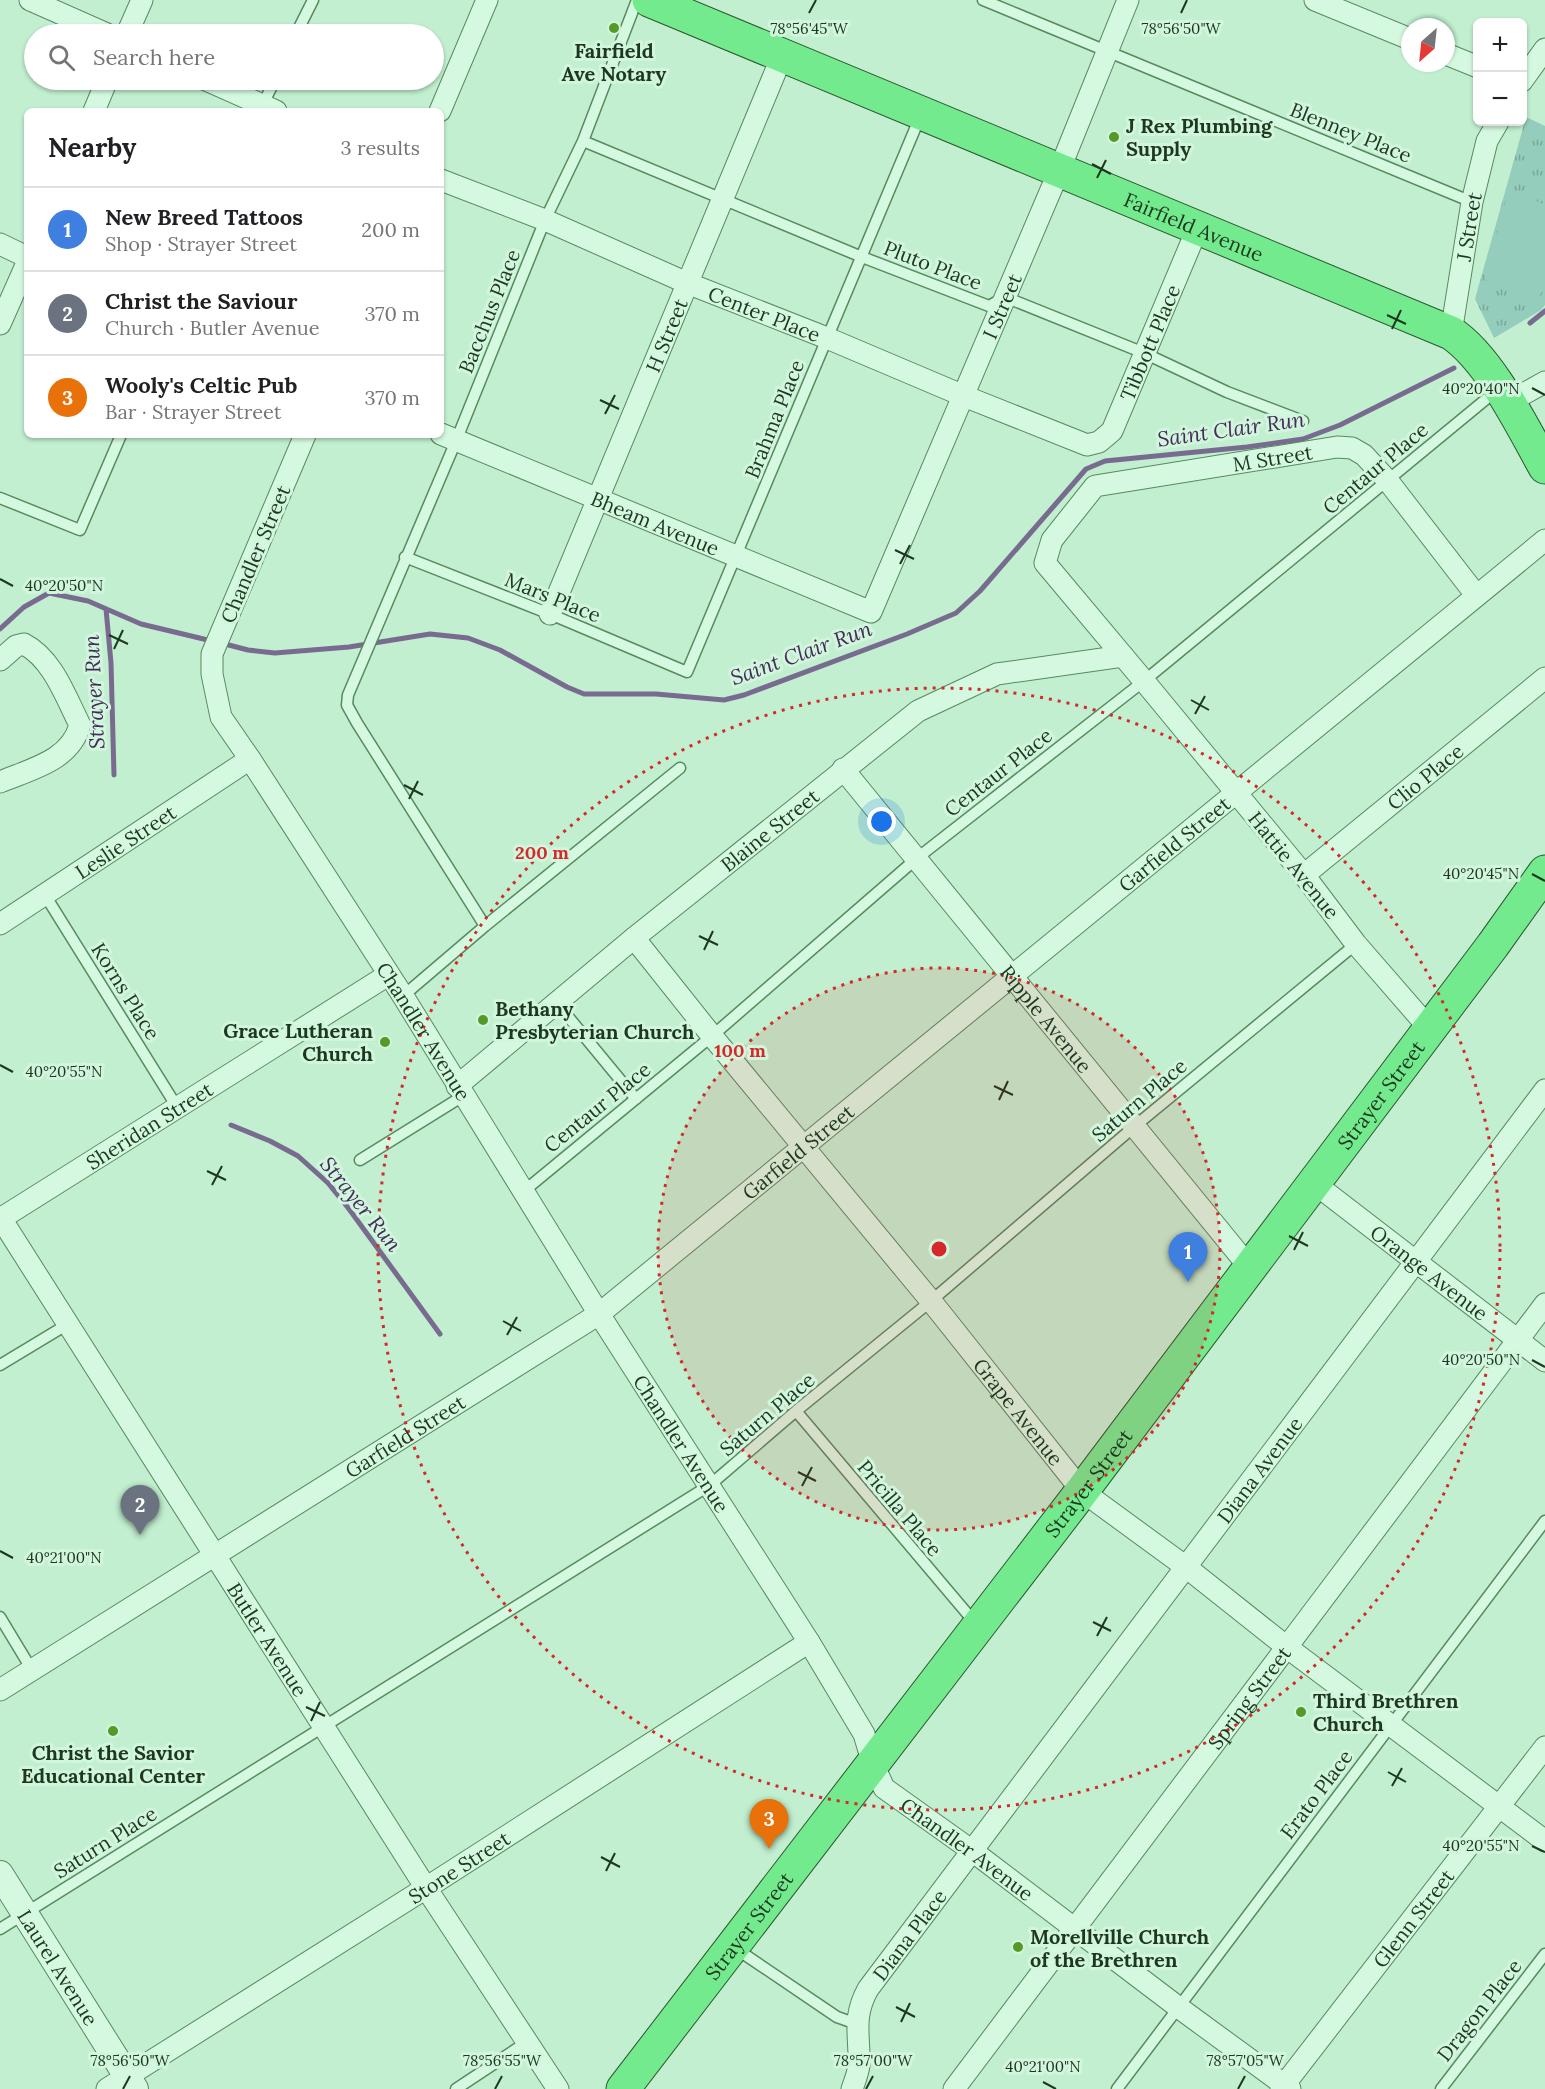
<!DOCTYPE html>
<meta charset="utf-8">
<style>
body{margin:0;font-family:Lora,serif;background:#f6f6f6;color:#202124}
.controls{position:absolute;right:18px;top:18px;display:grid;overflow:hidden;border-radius:9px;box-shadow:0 2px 4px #0004}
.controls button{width:54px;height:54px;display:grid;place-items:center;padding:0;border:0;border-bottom:2px solid #e0e0e0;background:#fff;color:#202124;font:30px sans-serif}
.compass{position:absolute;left:1401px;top:18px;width:54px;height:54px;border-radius:50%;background:#fff;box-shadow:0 2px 4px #0004;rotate:207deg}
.you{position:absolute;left:882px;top:822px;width:21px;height:21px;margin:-15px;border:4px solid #fff;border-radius:50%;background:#1a73e8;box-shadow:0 0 0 9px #1a73e833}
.badge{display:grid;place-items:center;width:39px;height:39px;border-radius:50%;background:#559927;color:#fff;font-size:20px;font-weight:700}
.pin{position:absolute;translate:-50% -50px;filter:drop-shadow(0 2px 3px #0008)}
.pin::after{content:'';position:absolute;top:32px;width:21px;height:18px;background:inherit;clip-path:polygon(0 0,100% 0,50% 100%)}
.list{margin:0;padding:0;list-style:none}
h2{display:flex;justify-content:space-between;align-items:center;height:78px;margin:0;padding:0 24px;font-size:26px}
h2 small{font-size:20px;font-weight:400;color:#757577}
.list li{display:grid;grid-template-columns:39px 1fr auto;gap:18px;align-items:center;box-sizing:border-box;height:84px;padding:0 24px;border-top:2px solid #e0e0e0}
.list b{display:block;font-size:22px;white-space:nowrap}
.list p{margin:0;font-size:20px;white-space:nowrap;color:#757577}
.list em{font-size:20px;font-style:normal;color:#757577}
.icon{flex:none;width:33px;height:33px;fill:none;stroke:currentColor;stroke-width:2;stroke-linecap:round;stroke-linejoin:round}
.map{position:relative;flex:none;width:1545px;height:2089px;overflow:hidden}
.search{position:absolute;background:#fff;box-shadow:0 2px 4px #0004;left:24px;top:24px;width:420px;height:66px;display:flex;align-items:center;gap:15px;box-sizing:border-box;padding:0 21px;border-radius:33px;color:#757577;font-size:22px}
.panel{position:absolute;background:#fff;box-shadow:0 2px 4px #0004;left:24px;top:108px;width:420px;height:330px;border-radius:9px}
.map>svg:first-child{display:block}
</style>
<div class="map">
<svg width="1545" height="2089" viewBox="0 0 1545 2089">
<defs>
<pattern id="park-tufts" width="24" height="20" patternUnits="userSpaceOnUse" patternTransform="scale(1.5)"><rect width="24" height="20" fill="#95cdbd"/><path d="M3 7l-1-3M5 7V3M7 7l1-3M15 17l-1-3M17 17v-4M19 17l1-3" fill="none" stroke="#79a799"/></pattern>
</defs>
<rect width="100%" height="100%" fill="#c1efcf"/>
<path fill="url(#park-tufts)" d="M1526,117L1545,126V305L1541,310L1494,338L1475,299Z"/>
<path fill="#95cdbd" d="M1509,188L1545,205V287L1536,301L1485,279Z"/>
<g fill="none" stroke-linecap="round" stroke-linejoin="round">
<path stroke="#786b8f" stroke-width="5" d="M1530,323L1545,311
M106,609L111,663L114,775
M0,629L24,607L49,593L88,601L141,624L212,641
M221,643L248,650L275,653L349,647L430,634L468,638L500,650L567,687L584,694H656L724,700L744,695L907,634L956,613L980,591L1086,469L1105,461L1247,447L1303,439L1340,425L1454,368
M231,1125L270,1141L298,1156L328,1183L349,1209L440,1334"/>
<g stroke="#58895f" stroke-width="13">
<path id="service" d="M983,0L1472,202
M296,34L313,0
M262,106L275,80
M583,141L862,257L989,306L1005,297L1144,353L1227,392L1303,421
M0,498L80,530L121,435
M405,557L550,614L687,672L920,117
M45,895L177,1107
M485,926L357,723L347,705L348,695L456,441L545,220L583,141L637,0
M403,996L485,926L680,768
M556,1002L636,1099
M360,1160L463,1096
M524,1191L712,1036L916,859L1144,681L1496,391
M0,1365L68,1324
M796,1411L976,1624
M0,1617L32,1670
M0,1929L710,1485L796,1411L931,1301L1135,1126L1356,944
M735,1948L837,2017L857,2024
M456,2089L527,2042
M1117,2089L1545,1521
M1441,2089L1545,1954"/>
</g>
<g stroke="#58895f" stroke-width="23">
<g id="minor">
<path d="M30,0L107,34"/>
<path d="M1315,0L1410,39"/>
<path d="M127,34L142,0"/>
<path d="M1446,54L1478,67"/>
<path d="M206,80L276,111"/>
<path d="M1522,81L1545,49"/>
<path d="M94,111L107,80"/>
<path d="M440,111L487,0"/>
<path id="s1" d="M441,180L545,220L687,283L827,338L964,396L1087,445L1099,442L1112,431L1198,227"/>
<path d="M0,244L27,257"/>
<path d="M0,324L27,263"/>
<path id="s2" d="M1451,333L1472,202L1487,141L1498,122"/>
<path d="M1509,402L1545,382"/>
<path id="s3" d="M441,434L871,612L1059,171L1128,0"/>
<path id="s4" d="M305,435L212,654V674L221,717L250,759L403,996L599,1314L809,1642L864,1734L873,1764L884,1788L971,1850L1178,2007L1290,2089"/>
<path id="s5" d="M550,614L782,56"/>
<path d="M0,660L16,646L24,644C53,659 66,698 80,725C70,761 31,769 0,782"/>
<path id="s6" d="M843,769L1250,1268"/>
<path id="s7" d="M1304,875L1545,678"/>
<path id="s8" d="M0,924L250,759"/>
<path id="s9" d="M634,938L712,1036L931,1301L1082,1491L1186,1567L1288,1648L1545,1841"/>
<path id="s10" d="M1429,1028L1356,944L1304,875L1144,681L1045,563L1052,540L1095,486L1337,447L1352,448L1364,455L1388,481L1476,595"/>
<path id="s11" d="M457,1086L634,938L918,711L997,674L1123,656"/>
<path id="s12" d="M1314,1183L1545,1361"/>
<path id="s13" d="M0,1217L426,1888L558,2089"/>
<path id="s14" d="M0,1219L388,975"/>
<path id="s15" d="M0,1690L599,1314L1545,540"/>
<path id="s16" d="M107,2089L426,1888L809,1642"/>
<path id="s17" d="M852,2089C855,2081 858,2073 859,2065C860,2035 852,2018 868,1989L1545,1090"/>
<path id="s18" d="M954,2089L1545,1304"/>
<path id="s19" d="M1281,2089L1545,1747"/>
</g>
</g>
<g stroke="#58895f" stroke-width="28">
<g id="tertiary">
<path id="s20" d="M0,1874L135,2089"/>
</g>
</g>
<g stroke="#2d5630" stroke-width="35">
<g id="trunk">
<path id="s21" d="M649,0L1451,333C1490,359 1522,426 1545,467"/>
<path id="s22" d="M623,2089L1082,1491L1493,945L1545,872"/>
</g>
</g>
<use href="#service" stroke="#d5f9e0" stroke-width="10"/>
<use href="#minor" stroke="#d5f9e0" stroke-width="21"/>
<use href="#tertiary" stroke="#d5f9e0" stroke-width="26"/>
<use href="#trunk" stroke="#74ea8e" stroke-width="33"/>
</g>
<path fill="none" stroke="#1d381f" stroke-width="2" d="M809,13L816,0M1181,13L1187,0M1092,164L1111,174M1097,178L1106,160M1387,315L1406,324M1392,329L1401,310M1532,388L1545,395M600,400L619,409M605,414L615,395M895,550L914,559M900,564L910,545M0,579L13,586M109,635L128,644M114,649L123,630M1191,700L1209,710M1195,714L1205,696M404,785L423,795M409,799L418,781M1532,874L1545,881M699,936L718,945M704,950L713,931M0,1065L13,1072M994,1086L1013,1095M999,1100L1008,1081M207,1171L226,1180M212,1185L222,1166M1289,1236L1308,1246M1294,1250L1303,1232M503,1321L521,1331M507,1335L517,1317M1532,1360L1545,1367M798,1472L816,1481M802,1486L812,1467M0,1551L13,1558M1093,1622L1111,1631M1097,1636L1107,1617M306,1707L325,1716M311,1721L320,1702M1388,1772L1406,1782M1392,1786L1402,1768M1532,1846L1545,1852M601,1857L620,1867M606,1871L615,1853M896,2007L915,2017M901,2022L910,2003M1043,2082L1056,2089M123,2089L130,2076M495,2089L502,2076M866,2089L873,2076M1238,2089L1245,2076"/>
<circle cx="939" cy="1249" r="281" fill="#d62828" fill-opacity=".12"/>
<g fill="none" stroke="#d62828" stroke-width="3" stroke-dasharray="3 6">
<circle cx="939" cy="1249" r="281"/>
<circle cx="939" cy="1249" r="561"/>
</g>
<g fill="#559927" stroke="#d1f6dd" stroke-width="2">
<circle cx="614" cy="28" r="6"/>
<circle cx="1114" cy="137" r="6"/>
<circle cx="483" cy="1020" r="6"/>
<circle cx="385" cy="1042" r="6"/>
<circle cx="1301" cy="1712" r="6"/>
<circle cx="113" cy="1731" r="6"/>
<circle cx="1018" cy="1947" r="6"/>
</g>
<g text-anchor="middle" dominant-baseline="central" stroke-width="6" stroke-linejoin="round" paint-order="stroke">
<g font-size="20" font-weight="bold" fill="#1d381f" stroke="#d1f6dd" text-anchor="start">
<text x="614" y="50" text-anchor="middle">Fairfield<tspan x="614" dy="23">Ave Notary</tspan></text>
<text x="1126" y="125">J Rex Plumbing<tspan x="1126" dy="23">Supply</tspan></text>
<text x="495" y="1008">Bethany<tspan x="495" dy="23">Presbyterian Church</tspan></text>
<text x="373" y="1030" text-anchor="end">Grace Lutheran<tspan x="373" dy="23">Church</tspan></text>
<text x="1313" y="1700">Third Brethren<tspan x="1313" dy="23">Church</tspan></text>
<text x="113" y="1752" text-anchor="middle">Christ the Savior<tspan x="113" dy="23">Educational Center</tspan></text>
<text x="1030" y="1936">Morellville Church<tspan x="1030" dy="23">of the Brethren</tspan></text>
</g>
<g font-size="20" fill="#1d381f" stroke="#d1f6dd">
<text transform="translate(1351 132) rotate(22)">Blenney Place</text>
<text stroke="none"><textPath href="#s21" startOffset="590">Fairfield Avenue</textPath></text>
<text stroke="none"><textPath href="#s2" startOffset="108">J Street</textPath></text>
<text transform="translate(933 265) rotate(21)">Pluto Place</text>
<text stroke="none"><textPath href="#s3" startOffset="798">I Street</textPath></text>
<text transform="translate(489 311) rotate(-68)">Bacchus Place</text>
<text stroke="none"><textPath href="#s1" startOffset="350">Center Place</textPath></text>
<text stroke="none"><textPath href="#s5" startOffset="302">H Street</textPath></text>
<text stroke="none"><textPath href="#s1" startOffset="824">Tibbott Place</textPath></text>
<text transform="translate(774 419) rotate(-68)">Brahma Place</text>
<text stroke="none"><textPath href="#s10" startOffset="876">M Street</textPath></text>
<text transform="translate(1375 468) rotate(-40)">Centaur Place</text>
<text stroke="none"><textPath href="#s3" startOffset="232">Bheam Avenue</textPath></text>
<text transform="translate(255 554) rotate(-67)">Chandler Street</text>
<text transform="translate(553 597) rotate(22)">Mars Place</text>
<text transform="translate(998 772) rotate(-38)">Centaur Place</text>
<text stroke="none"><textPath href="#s7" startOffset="156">Clio Place</textPath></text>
<text stroke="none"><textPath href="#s11" startOffset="404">Blaine Street</textPath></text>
<text stroke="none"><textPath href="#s8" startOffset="150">Leslie Street</textPath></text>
<text stroke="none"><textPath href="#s15" startOffset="1450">Garfield Street</textPath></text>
<text transform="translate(1294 865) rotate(51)">Hattie Avenue</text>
<text transform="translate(126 991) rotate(58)">Korns Place</text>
<text stroke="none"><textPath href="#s6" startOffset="322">Ripple Avenue</textPath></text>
<text stroke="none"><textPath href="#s4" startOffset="676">Chandler Avenue</textPath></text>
<text stroke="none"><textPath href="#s22" startOffset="1250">Strayer Street</textPath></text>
<text transform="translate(1139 1100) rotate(-40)">Saturn Place</text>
<text transform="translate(597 1107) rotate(-39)">Centaur Place</text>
<text stroke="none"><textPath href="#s14" startOffset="176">Sheridan Street</textPath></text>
<text stroke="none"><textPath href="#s15" startOffset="964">Garfield Street</textPath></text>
<text stroke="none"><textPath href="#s12" startOffset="146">Orange Avenue</textPath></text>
<text stroke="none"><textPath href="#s9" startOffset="610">Grape Avenue</textPath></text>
<text transform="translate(767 1414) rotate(-40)">Saturn Place</text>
<text stroke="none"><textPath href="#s15" startOffset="478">Garfield Street</textPath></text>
<text stroke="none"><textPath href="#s4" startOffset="1162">Chandler Avenue</textPath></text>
<text stroke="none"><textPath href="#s17" startOffset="753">Diana Avenue</textPath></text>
<text stroke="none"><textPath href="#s22" startOffset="764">Strayer Street</textPath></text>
<text transform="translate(900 1508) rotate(50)">Pricilla Place</text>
<text stroke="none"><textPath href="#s13" startOffset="500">Butler Avenue</textPath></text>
<text stroke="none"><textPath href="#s18" startOffset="490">Spring Street</textPath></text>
<text transform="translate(1316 1794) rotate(-53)">Erato Place</text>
<text transform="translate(105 1842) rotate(-32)">Saturn Place</text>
<text stroke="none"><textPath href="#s4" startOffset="1666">Chandler Avenue</textPath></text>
<text stroke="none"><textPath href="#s16" startOffset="416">Stone Street</textPath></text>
<text stroke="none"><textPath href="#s19" startOffset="216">Glenn Street</textPath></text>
<text stroke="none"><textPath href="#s22" startOffset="206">Strayer Street</textPath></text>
<text stroke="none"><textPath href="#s17" startOffset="171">Diana Place</textPath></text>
<text stroke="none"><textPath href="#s20" startOffset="110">Laurel Avenue</textPath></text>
<text transform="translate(1479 2010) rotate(-52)">Dragon Place</text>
</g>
<g font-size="21" font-style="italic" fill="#442c58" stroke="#d1f6dd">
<text transform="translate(1231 429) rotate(-8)">Saint Clair Run</text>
<text transform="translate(801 653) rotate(-20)">Saint Clair Run</text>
<text transform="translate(94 692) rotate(-93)">Strayer Run</text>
<text transform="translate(361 1204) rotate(51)">Strayer Run</text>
</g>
</g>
<g font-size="15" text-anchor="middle" fill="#1d381f" stroke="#d1f6dd" stroke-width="6" stroke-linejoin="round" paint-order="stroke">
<text x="809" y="34">78°56'45"W</text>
<text x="1181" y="34">78°56'50"W</text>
<text x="1481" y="394">40°20'40"N</text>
<text x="64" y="591">40°20'50"N</text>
<text x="1481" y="879">40°20'45"N</text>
<text x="64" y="1077">40°20'55"N</text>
<text x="1481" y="1365">40°20'50"N</text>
<text x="64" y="1563">40°21'00"N</text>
<text x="1481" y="1851">40°20'55"N</text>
<text x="130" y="2066">78°56'50"W</text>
<text x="502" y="2066">78°56'55"W</text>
<text x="873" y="2066">78°57'00"W</text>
<text x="1245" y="2066">78°57'05"W</text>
<text x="1043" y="2072">40°21'00"N</text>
</g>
<circle cx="939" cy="1249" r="9" fill="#d62828" stroke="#d1f6dd" stroke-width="3"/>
<g font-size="18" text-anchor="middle" font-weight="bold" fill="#d62828" stroke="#d1f6dd" stroke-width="6" stroke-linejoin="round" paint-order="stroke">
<text x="542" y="859">200 m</text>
<text x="740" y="1057">100 m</text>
</g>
</svg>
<div class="controls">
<button>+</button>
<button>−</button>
</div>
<svg class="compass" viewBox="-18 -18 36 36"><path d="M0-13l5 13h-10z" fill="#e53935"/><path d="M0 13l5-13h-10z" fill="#757577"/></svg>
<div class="you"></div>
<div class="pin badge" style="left:1188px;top:1282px;background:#3f7fe0">1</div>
<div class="pin badge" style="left:140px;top:1535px;background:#6b7280">2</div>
<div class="pin badge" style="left:769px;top:1849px;background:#e8710a">3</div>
<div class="search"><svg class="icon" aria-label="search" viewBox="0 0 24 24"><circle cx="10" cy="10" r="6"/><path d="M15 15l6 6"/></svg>Search here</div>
<section class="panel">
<h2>Nearby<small>3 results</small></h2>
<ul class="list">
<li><span class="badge" style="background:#3f7fe0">1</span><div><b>New Breed Tattoos</b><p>Shop · Strayer Street</p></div><em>200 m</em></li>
<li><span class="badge" style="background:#6b7280">2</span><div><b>Christ the Saviour</b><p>Church · Butler Avenue</p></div><em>370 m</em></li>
<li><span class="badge" style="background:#e8710a">3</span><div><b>Wooly's Celtic Pub</b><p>Bar · Strayer Street</p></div><em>370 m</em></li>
</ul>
</section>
</div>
